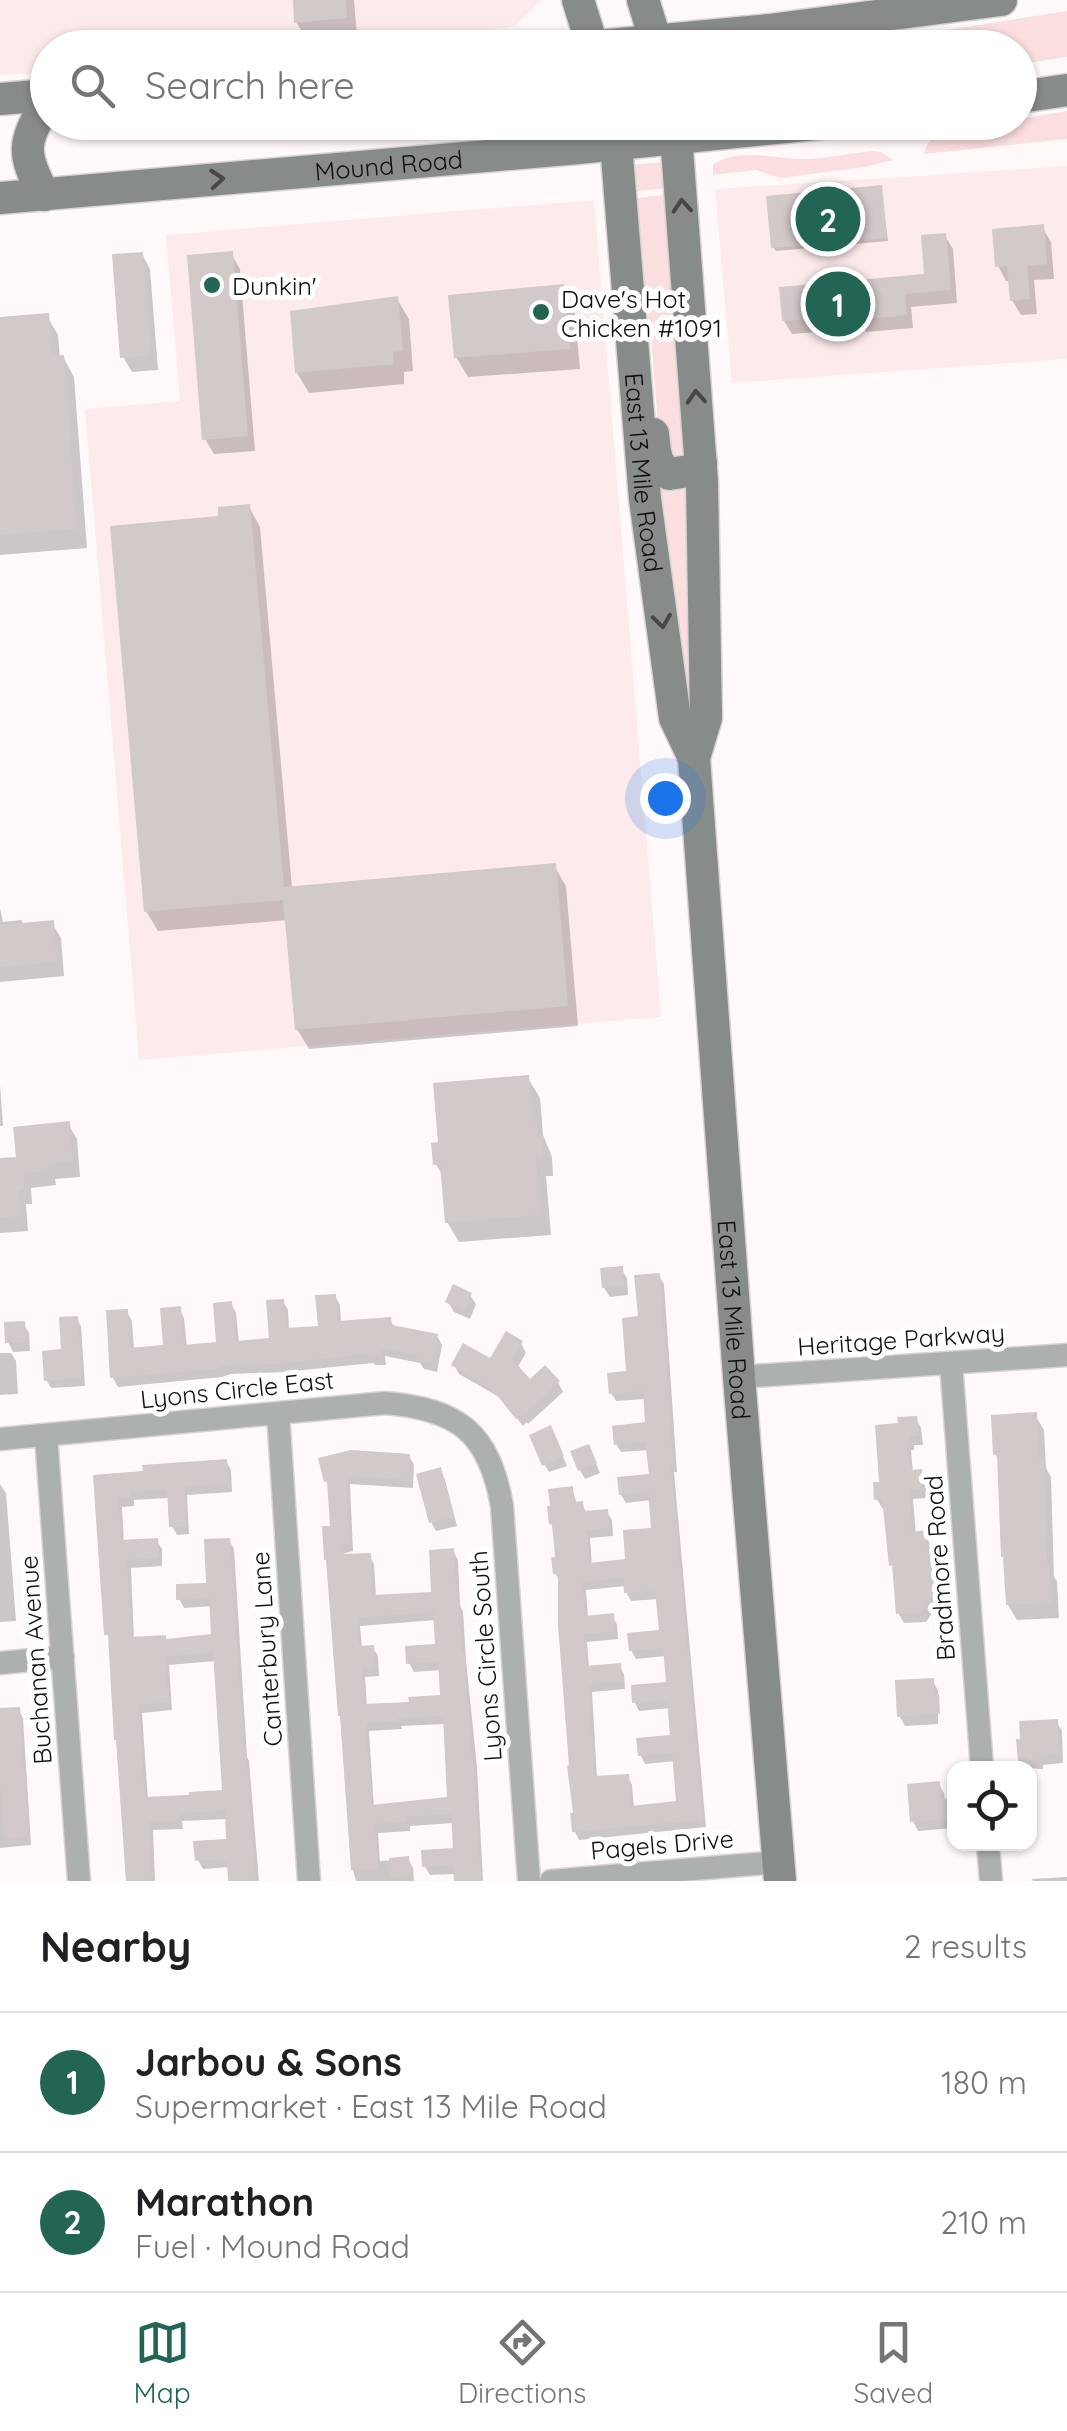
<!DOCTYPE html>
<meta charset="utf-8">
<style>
body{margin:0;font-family:Quicksand,sans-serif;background:#f2f2f2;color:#202124}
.controls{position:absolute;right:30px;bottom:30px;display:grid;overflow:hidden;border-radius:20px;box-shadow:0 2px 8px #0004}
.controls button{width:90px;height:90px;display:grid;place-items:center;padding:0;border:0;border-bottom:2px solid #e0e0e0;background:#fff;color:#202124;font:50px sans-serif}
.you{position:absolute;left:665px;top:798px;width:35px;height:35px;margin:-25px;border:8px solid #fff;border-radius:50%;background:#1a73e8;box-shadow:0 0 0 15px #1a73e833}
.badge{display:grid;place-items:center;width:65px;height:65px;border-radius:50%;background:#236555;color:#fff;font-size:32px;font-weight:700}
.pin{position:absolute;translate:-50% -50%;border:5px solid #fff;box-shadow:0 2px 10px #0006}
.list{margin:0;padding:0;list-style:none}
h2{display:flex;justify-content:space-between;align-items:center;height:130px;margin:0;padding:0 40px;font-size:42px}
h2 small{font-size:32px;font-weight:400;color:#757577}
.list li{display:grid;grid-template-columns:65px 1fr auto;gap:30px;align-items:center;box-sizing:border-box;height:140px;padding:0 40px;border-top:2px solid #e0e0e0}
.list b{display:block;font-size:38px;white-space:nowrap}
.list p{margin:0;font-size:32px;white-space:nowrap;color:#757577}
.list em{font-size:32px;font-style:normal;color:#757577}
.icon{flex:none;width:55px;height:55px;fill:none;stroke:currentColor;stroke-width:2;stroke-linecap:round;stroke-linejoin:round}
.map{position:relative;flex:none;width:1067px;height:1881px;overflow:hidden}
.search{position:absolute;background:#fff;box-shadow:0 2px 8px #0004;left:30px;right:30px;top:30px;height:110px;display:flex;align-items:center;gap:25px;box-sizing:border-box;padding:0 35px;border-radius:55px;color:#757577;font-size:38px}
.sheet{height:410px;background:#fff}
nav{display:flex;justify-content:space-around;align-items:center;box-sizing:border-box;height:140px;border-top:2px solid #e0e0e0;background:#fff;font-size:28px;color:#757577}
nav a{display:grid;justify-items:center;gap:5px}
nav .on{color:#236555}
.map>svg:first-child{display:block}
</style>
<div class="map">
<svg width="1067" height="1881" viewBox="0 0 1067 1881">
<rect width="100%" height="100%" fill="#fff9f9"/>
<path fill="#fdebec" d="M0,0H542L514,27L299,48H48L47,72L0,75Z
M1067,166V359L732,383L715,189Z
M594,200L661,1017L139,1060L85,409L180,401L166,235Z"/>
<path fill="#fbdedf" d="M1067,11V57L1020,64V48L804,47L960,28Z
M1067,111V139L924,154C926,146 929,139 937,134C952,125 1001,122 1020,122V119Z
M872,151L881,152L893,160L865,167L781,178L756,170L713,175V165C738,146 778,160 808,159C829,158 851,153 872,151Z
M663,162L669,188L630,192V165Z
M670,194L689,451L677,462L660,449L651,337L630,199Z
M654,485L687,486L691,718Z"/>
<path fill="#0003" fill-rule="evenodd" d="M296,0H354L357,37L308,42L296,22Z
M881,188L888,241L776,251L773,247Z
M1042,227L1051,242L1054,279L1034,280L1037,314L1021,315L1012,300L1011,281H1006L998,266Z
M945,236L953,249L957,303L911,307L913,328L866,332L864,328L792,334L784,321L927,276Z
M142,254L150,269L158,370L132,372L123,357Z
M231,254L240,269L255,451L214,454L205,439Z
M562,287L574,307L580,369L468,377L456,357Z
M397,299L409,319L413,371L404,372V384L309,393L297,373Z
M47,316L58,335L60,358L63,357L74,377L87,548L0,555V320Z
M249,507L260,527L292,888L554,866L566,886L578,1026L309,1049L297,1029L288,920L158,931L146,911L221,519Z
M0,908L3,922L21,920L24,925L52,923L61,938L64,976L0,982Z
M528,1078L540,1098L543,1135L552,1157L553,1176H546L551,1235L459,1242L447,1222L444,1178L436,1164Z
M0,1084L3,1126H0Z
M68,1124L77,1139L80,1177L55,1179L56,1185L31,1188L32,1204H26L28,1231L0,1233V1160L18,1159Z
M621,1269L627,1278L628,1295L610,1297L604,1288Z
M659,1276L664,1284L677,1472H674L706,1827L579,1840L575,1832L561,1583L555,1573L558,1559L555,1531L551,1524L572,1489L577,1504H581L587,1513L607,1512L612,1520L613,1536L590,1538L592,1566L628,1561L654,1530L651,1500L626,1503L621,1495L651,1476L649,1450L621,1452L616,1444L648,1425L646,1399L616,1401L611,1393L629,1374L641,1319ZM626,1586V1592L631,1601L659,1599L662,1632L631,1650L636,1659L666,1656L669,1684L635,1703L639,1711L670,1708L673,1737L641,1756L645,1764L675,1761L679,1804L634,1808L632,1785L628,1776L597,1778L592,1692L625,1689L624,1674L619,1666L589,1669L587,1642L618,1639L617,1624L612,1616L588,1618L586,1590Z
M470,1295L476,1304L470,1319L454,1312L448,1302Z
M335,1296L340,1305L341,1323L389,1319L395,1328L437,1336L442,1345L437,1372L424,1369L420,1363L385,1356L386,1365H375L373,1363L284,1372L231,1374L222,1377L118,1387L113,1378L127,1312L132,1321L134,1350L165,1348L179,1309L184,1318L187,1347L219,1344L231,1304L236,1313L239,1343L271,1340L283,1301L288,1310L289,1330L320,1328Z
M76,1318L81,1326L85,1386L51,1388L47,1381L64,1352Z
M23,1323L29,1333L30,1351L13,1352L8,1342Z
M521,1343L526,1353L517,1368L530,1382H558L563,1392L528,1424L527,1422L523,1426L501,1398L459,1374L454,1365L490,1362Z
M0,1353H11L16,1361L18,1394L0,1395Z
M1035,1415L1044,1430L1046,1468L1051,1477L1054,1577L1057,1581L1059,1618L1017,1620L1008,1605L1000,1462L995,1454Z
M916,1418L921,1428L923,1445H914V1450H911L913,1472H920L926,1481L927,1498L913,1499L916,1534L924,1533L929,1542L938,1604L926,1622L904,1623L898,1613L886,1508H882L877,1499L900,1425Z
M555,1438L567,1466L549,1472L543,1462Z
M409,1456L414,1465L413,1488L350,1484L353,1551L342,1554L369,1555L374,1564L376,1597L434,1594L453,1551L458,1560L460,1606L463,1611L466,1660L477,1767L483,1881H456V1874L430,1875L425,1867L455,1850L454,1823L410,1826V1831L378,1833L380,1861L408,1859L413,1868L414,1881H356L353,1870L330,1488L326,1481ZM436,1620L438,1646L409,1663L414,1672L441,1670L443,1697L411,1704L367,1707L365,1677L379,1676L378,1656L373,1648H362L360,1626ZM446,1724L450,1799L374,1807L369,1731L402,1729L401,1726Z
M593,1456L600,1473L585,1479L580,1470Z
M226,1461L231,1470L232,1492L187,1495L189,1534L177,1535L172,1526L170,1498L134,1500V1506L122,1507L124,1543L157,1541L162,1549V1566L131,1568L134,1640L166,1642L214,1636L212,1606L184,1608L179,1599L209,1585L229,1540L234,1549L247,1757L249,1761L259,1881H230V1867L203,1869L198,1860L229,1841L228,1819L182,1821L183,1829L153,1830L155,1881H128L111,1642L107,1634L95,1477ZM216,1661L224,1792L148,1799L142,1713L172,1710L169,1665Z
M440,1470L445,1480L457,1526L436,1531L431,1522Z
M0,1484L6,1493L16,1621L0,1622Z
M932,1680L938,1690V1724L905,1726L900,1717Z
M18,1709L23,1718L31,1845L0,1848V1711Z
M1056,1721L1062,1731L1063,1763L1043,1765V1769L1025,1768L1020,1760Z
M939,1784L944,1793L945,1801H948L953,1810L954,1828L918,1831L913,1821Z
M1067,1877V1881H1033L1032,1879Z"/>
<path fill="#d2c9c9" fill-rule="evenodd" d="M293,0H346L347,18L294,23Z
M882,185L887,238L771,248L766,196Z
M1044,224L1047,264L1027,266L1030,299L1010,301L1007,266L995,267L992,229Z
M946,233L951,290L905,294L907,315L856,320V315L782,321L779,287L924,274L921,235Z
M233,251L248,436L202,440L187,255Z
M143,252L151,355L120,358L112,254Z
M564,284L570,349L454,358L448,295Z
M398,296L403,351L393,352L394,364L295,373L290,311Z
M49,313L52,356L64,355L77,529L0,535V317Z
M250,504L284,887L556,863L568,1006L295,1030L283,900L144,912L110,526L218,516V507Z
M54,920L57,962L0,967V925Z
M529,1075L533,1121L537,1120L538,1134H541L543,1156L536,1157L541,1215L445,1223L440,1165H433L431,1143L438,1142L433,1083Z
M70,1121L73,1162L48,1164L49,1171L24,1173L25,1189L19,1190L21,1216L0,1218V1158L16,1157L13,1127Z
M623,1266L624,1286L602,1288L600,1268Z
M660,1273L673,1464H671L703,1820L572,1832L570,1813H573L567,1766L569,1765L558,1625V1574H553L551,1557H555L552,1524H549L547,1506H550L548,1489L573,1486L574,1502L583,1501L584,1511L608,1509L610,1528L587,1530L589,1563L625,1559L623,1530L651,1528L648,1492L619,1495L617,1477L649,1474L645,1442L614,1445L612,1426L645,1422L643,1391L609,1394L607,1373L626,1371L622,1318L638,1316L634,1275ZM623,1578L624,1593L655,1591L659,1630L627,1633L629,1651L663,1648L666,1682L631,1685L632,1703L667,1700L670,1735L636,1738L638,1756L672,1753L676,1801L631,1806L629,1774L594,1776L589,1684L622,1681L621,1663L586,1666L584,1634L615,1632L614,1613L585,1616L583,1582Z
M453,1284L472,1293L464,1311L445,1302Z
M336,1294L338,1321L391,1317L392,1325L438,1334L433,1363L416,1360L417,1355L381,1348L382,1356L367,1357V1354L278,1364L226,1365L216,1369L110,1378L106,1310L128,1309L130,1348L163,1345L160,1308L181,1306L184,1345L216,1342L213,1303L232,1301L236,1341L269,1338L266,1300L284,1299L286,1328L318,1326L315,1295Z
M78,1316L82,1378L44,1381L42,1351L61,1349L59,1317Z
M25,1321L26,1342L5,1343L4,1322Z
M506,1331L523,1341L512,1359L530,1379L545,1365L560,1381L521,1417L520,1415L516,1419L492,1389L451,1365L463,1343L490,1358Z
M1037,1412L1039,1459H1044L1047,1563H1049L1051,1603L1006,1605L1003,1557H1001L997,1454L993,1455L991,1415Z
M917,1416L919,1436H910V1441H907L910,1470L922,1469L923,1489L910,1490L912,1532L925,1530L934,1593L921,1613L896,1614L892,1565L889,1566L882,1499L874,1500L873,1482H879L875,1425L898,1423L897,1417Z
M551,1425L564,1456L542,1466L529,1435Z
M589,1444L597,1463L578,1471L570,1451Z
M351,1450L410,1454L409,1480L347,1476L349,1543L340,1545L341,1554L371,1553L373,1595L431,1592L429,1550L454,1548L457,1600H460L462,1652H464L467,1704H469L471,1756L473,1755L481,1881H454L453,1865L422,1867L421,1850L453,1848L451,1814L406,1817V1822L375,1824L378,1869L351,1870L340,1716H338L326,1560H324L322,1526H330L327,1481L324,1482L318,1458ZM433,1612L435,1644L405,1646L406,1664L438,1662L440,1695L408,1697L409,1702L363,1704L362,1669L375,1668L374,1645L358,1646L357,1618ZM443,1716L447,1797L371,1805L366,1723L398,1721V1718Z
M227,1459L228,1484L184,1486L186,1526L169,1527L167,1490L130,1492L131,1498L119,1499L121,1540L158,1538L159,1558L127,1560L131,1637L166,1635V1639L211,1634L209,1598L176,1600V1584L206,1583L204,1539L230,1538L244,1750H246L256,1881H228L227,1859L195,1861L193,1841L226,1839L225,1811L179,1813V1821L149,1822L152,1881H126L116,1740H114L108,1635H104L93,1475L143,1471L142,1465ZM213,1652L222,1790L189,1792V1795L145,1797L139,1705L169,1702L165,1657Z
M441,1467L454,1517L429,1523L416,1474Z
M934,1678V1695L939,1694L940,1714L897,1717L895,1680Z
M20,1707L28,1835V1837L5,1839L0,1787V1708Z
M1058,1719L1059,1754L1039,1756L1040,1760L1018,1761L1016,1739H1020L1019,1721Z
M940,1781L941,1799L949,1798L950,1819L910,1822L907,1784Z
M409,1856L411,1876L390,1878L389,1858Z"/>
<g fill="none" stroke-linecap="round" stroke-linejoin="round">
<g stroke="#d9d4d4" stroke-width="25">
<path id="minor" d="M951,1363L982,1768
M739,1377L1067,1355
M278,1413L309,1881
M46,1436L79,1881
M0,1439L385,1403C458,1409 489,1432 502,1506L529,1881
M0,1663L63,1657
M988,1844L991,1881
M551,1881L778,1862"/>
</g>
<g stroke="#d9d4d4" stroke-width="35">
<g id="secondary">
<path d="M578,0L593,48"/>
<path d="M643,0L658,48"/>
<path d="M577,48L769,30L1001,0"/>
<path d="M1020,97L1067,90"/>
<path d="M0,99L48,95"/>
<path id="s1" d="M612,122L616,144L645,499L675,718L694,758"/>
<path id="s2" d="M675,122L702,482L706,718L694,758L739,1377L780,1881"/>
<path d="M44,195C19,148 25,143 48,98"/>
<path id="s3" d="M0,198L579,148L835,122"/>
<path d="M653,434C655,450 654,464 669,474L689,471L701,463"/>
</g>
</g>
<use href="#minor" stroke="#acb0af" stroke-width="22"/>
<use href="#secondary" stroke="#878c8a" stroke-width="32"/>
</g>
<defs><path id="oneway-chevron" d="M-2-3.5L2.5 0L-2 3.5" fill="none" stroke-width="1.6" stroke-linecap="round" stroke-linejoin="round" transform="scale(2.5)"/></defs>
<g stroke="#474746">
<use href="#oneway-chevron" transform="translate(217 179) rotate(-5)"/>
<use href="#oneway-chevron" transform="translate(682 206) rotate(-94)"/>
<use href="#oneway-chevron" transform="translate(696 397) rotate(-94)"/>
<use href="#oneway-chevron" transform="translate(662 621) rotate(82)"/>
</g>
<g fill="#236555" stroke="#fff" stroke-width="4">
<circle cx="212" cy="285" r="10"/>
<circle cx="541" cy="312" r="10"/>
</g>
<g text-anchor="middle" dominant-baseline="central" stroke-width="10" stroke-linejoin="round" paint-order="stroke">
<g font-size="25" fill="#120f0f" stroke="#fff">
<text stroke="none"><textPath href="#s3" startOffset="390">Mound Road</textPath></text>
<text stroke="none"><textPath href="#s1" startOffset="352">East 13 Mile Road</textPath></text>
<text stroke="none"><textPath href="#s2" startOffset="1202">East 13 Mile Road</textPath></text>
<text transform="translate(901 1339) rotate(-4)">Heritage Parkway</text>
<text transform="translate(237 1389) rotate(-6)">Lyons Circle East</text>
<text transform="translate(939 1568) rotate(-94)">Bradmore Road</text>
<text transform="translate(266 1649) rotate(-94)">Canterbury Lane</text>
<text transform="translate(485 1656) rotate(-94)">Lyons Circle South</text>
<text transform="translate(35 1660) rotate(-94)">Buchanan Avenue</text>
<text transform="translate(662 1844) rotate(-5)">Pagels Drive</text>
</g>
<g font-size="25" fill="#120f0f" stroke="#fff" text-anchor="start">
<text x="232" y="285">Dunkin'</text>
<text x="561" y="298">Dave's Hot<tspan x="561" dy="29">Chicken #1091</tspan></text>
</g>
</g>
</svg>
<div class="controls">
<button><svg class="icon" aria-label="locate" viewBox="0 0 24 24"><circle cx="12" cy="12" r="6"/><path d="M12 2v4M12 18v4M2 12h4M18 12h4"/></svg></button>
</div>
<div class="you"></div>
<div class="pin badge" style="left:838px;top:304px">1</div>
<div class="pin badge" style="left:828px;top:219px">2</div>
<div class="search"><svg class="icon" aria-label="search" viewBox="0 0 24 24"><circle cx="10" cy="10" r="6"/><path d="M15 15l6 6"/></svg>Search here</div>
</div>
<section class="sheet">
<h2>Nearby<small>2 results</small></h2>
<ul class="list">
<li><span class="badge">1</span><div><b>Jarbou &amp; Sons</b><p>Supermarket · East 13 Mile Road</p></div><em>180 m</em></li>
<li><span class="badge">2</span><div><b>Marathon</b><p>Fuel · Mound Road</p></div><em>210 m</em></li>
</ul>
</section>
<nav>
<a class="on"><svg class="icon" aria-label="map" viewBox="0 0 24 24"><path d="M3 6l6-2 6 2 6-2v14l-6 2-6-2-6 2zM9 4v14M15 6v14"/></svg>Map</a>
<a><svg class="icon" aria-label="directions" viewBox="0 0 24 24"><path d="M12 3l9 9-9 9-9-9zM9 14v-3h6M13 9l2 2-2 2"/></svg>Directions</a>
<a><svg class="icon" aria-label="saved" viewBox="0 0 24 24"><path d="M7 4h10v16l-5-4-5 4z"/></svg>Saved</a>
</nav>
